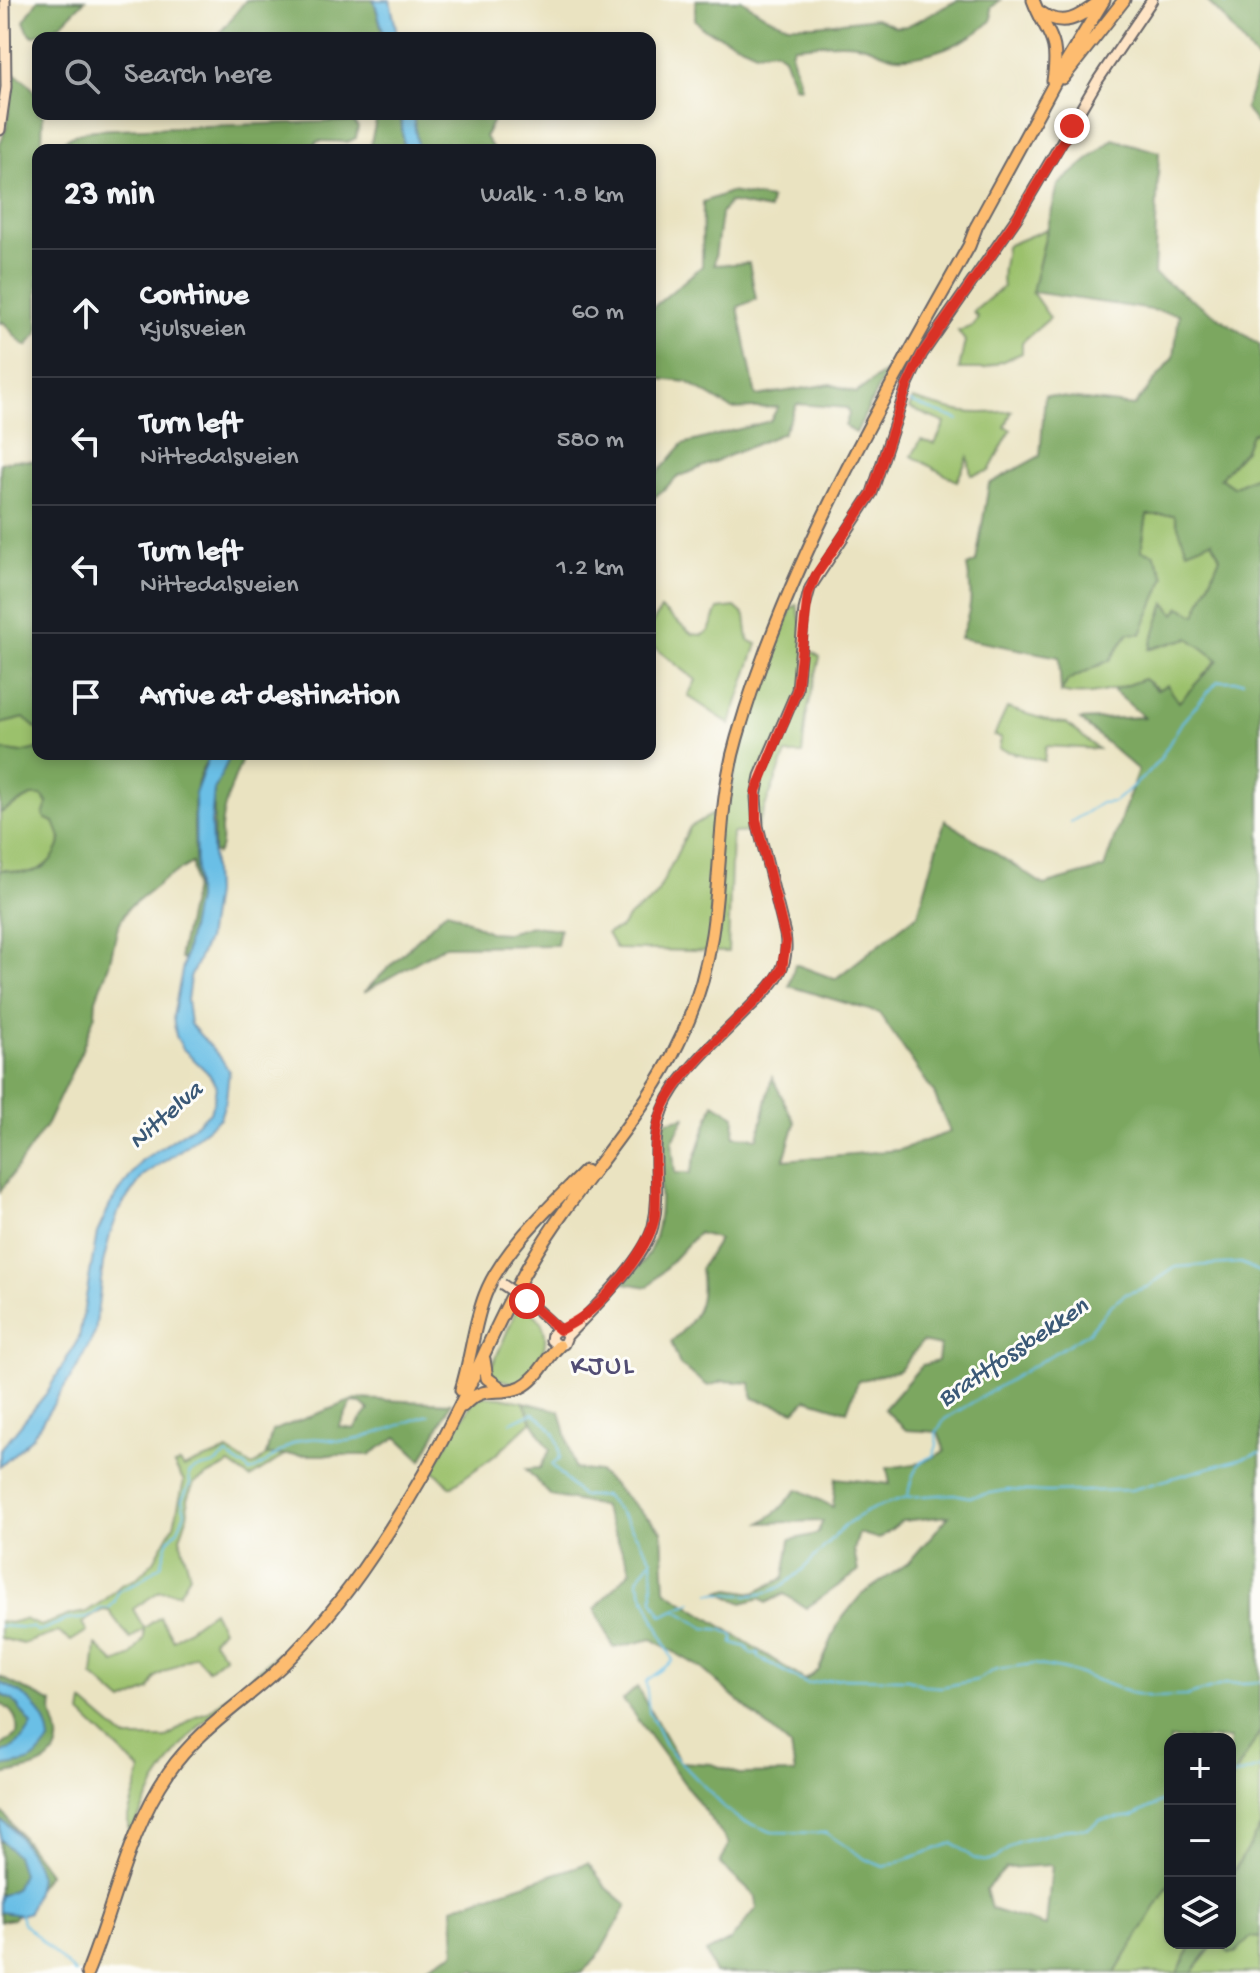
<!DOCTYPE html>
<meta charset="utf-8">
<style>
body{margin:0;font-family:"Gochi Hand",sans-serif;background:#20242c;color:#f1f3f6}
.controls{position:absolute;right:24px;bottom:24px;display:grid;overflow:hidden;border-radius:16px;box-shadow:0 4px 12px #0003}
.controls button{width:72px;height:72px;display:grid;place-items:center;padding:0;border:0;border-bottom:2px solid #363941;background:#171b24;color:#f1f3f6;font:40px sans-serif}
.stop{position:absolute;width:24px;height:24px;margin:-18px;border:6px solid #d93025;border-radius:50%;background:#fff}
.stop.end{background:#d93025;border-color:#fff;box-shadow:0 2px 8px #0008}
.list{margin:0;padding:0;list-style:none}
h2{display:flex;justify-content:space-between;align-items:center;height:104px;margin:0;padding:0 32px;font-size:34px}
h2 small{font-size:26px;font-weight:400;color:#9ea1a6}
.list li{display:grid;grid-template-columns:52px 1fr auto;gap:24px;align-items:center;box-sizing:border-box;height:128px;padding:0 32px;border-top:2px solid #363941}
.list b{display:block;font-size:30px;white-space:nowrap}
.list p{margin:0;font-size:26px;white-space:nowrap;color:#9ea1a6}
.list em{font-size:26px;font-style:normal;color:#9ea1a6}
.icon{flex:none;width:44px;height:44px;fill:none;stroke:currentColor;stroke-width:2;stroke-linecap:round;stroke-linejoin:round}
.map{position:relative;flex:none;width:1260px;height:1973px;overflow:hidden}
.search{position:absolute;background:#171b24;box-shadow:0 4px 12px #0003;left:32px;top:32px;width:624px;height:88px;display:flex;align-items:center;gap:20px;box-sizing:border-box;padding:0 28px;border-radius:16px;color:#9ea1a6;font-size:30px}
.panel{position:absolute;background:#171b24;box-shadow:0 4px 12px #0003;left:32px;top:144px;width:624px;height:616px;border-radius:16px}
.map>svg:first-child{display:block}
</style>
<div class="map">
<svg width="1260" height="1973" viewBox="0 0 1260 1973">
<rect width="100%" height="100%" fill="#fdfcf7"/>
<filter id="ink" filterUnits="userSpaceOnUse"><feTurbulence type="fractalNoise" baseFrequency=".0125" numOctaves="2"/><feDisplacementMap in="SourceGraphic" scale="16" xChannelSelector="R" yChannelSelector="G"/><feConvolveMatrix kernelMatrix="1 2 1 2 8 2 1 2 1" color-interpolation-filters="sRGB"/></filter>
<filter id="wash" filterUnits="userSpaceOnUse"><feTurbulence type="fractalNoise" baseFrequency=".006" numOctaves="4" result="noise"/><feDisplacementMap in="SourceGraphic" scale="32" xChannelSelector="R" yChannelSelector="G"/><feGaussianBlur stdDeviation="1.8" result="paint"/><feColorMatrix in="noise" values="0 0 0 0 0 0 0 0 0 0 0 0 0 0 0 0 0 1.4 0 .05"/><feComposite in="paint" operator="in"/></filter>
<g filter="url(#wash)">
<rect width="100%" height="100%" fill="#eae3c1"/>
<path fill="#9bc16c" stroke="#5e7254" stroke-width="2" d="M1047,229L1032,292L1050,318L1022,342V353L984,369H959L965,341L958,331L973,326L978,317L973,312L1003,287C1000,272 1005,261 1006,246Z
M913,399C955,412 969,416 1012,411L1005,427L1011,430L989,471L971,475L968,457L957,481L912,456L921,440L935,444L945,423L909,408Z
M1260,430V474L1233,487L1220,478L1245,450L1251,434Z
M1147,515H1174L1212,541L1220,557L1196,615H1175L1166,604L1151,649L1189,638L1218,659L1179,703L1144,679C1119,688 1088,700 1061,692L1068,680L1110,660L1129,633Z
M797,605L807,648L820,657L806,717L802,754H786L755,832L732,833L728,952L616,949L607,933L621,928C631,908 643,911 656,896L690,827L727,806L745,728L791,609Z
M735,607L745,616L748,640L757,644L730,724L688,696L696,680L650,644V627L661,609L692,634L702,635L709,631L718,609Z
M1007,708L1053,722L1066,723L1098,749L1046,746L1044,761L999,749L1001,738L994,736Z
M25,718L38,730V749L21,753L0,750V724Z
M31,796H42L48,803L45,809L46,819L54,822C68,845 53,871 26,873C17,873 9,869 0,870V813Z
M519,1304C525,1309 535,1313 539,1319C555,1342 537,1370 518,1384L495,1378L491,1369Z
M482,1396L501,1397L524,1402L532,1421L497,1454L451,1487L432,1469L472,1403Z
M228,1451L251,1466L257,1464L266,1455H285L250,1478L230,1464L194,1483L187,1499L188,1514L180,1538L190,1575L179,1593L160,1591L133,1609L144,1628L160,1617L173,1640L213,1611L222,1629L212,1640L225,1656L208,1670L195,1655L155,1677L149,1690L123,1702L93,1676L96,1645L115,1663L130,1657L144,1639V1629L130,1639L109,1611L103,1610L82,1623L87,1631L71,1641L58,1632L23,1644L0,1638V1621L10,1623L24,1619L41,1626L70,1615L86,1612L106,1599L121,1585L136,1579L154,1561L174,1525L184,1481L174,1465L180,1463L184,1468C198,1460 213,1458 228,1451Z
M294,1640L273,1667L200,1725L176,1753L155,1784L128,1840V1817L141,1771L81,1714L83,1702L125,1738H166L196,1716L208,1712Z
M1260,1731V1827L1230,1878V1783Z
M1170,1883V1943H1193L1177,1973H1115Z
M1251,1937L1260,1938V1973H1191L1212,1947L1221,1943L1229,1952Z"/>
<path fill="#7ca760" stroke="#4f644e" stroke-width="2" fill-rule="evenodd" d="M38,0H85L60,25L33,36L28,31L24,21Z
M246,0H374L384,38H216Z
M696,0H741L768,17L788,25H816L876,18L896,27L907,26L958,0H1000L991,8L992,19C978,40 916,63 891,56C878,52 871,46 856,44C836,41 813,45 794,46L791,52L801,87L794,86L784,56L775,50L756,52L702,28L695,19Z
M1206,0H1260V64L1222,16Z
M1260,66V129L1245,108Z
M13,73C32,83 38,92 38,114H43L42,140L48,150C58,147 63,140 72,136C85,129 100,130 114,129L353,121L358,127L356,138L348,142L318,141L310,150H38V333L27,346C17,342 12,330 3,322L0,323V144L7,126Z
M413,114H487L495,116L485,137L494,150H418Z
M391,115L401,117L404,150H369L377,117Z
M1113,139L1159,152L1154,274L1260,345V430L1251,434L1245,449L1220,478L1233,487L1260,474V1731L1230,1783V1739H1170V1883L1115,1973H715L706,1953L731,1940L757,1908L756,1897L720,1864L729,1844L623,1700L637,1687L680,1762L712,1764L739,1774L795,1773L791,1747L701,1668L652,1639L614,1648L595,1609L631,1570L602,1506L551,1496L526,1469L540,1468L550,1450L532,1421L524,1402L560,1411L575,1469L599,1472L662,1531L665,1590L805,1680L819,1670L839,1622L861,1595L908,1563L949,1516L902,1521L879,1539L859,1533L854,1550L858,1572L806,1608L784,1594L766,1603L761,1598L742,1603L719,1592L730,1589L754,1593L784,1578L790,1540L817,1534L823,1521L761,1523L779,1510L798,1489L833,1507L836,1478L890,1484L887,1468L921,1463L945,1451L938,1432L906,1430L884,1409L922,1365L938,1361L940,1346L922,1342L900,1370L858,1381L847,1411L807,1399L795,1411L753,1398L750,1383L724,1381L708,1386L680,1365L671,1342C696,1320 706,1303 700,1269L719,1239L698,1233L648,1287L624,1283C632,1274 643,1264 648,1254C670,1213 654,1165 663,1122L685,1117L672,1142L675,1173H690L714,1103L735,1116L734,1136L758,1138L772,1077L795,1123L784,1160L899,1150L950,1132L934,1093L879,1013L789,986L795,964L835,979L918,914L945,820L1044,885L1104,868L1138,770L1080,720L1144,717L1113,690L1144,679L1157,690L1167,685L1179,702L1218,660L1189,638L1149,649L1165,603L1175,614L1180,607L1196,615L1220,557L1212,541L1187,551L1174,515H1147L1141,550L1154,554L1165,577L1141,634L1128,633L1110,660L1068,680L1061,692L1059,657L960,638C972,608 973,598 967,566L976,562L989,484L1040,456L1045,395L1134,406L1174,357L1179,314L1032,292L1058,185ZM1052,1865L1046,1926L991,1909L986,1889L1006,1868Z
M730,192L771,199L769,210L729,202L721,214L714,265L749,263L756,299L738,307L756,396L831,384L856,393L887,370L856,433L845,426L849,414L847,408L797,404L783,433L678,477L650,501V482L683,444L770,421L778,407L732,409L687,382L650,378V310L702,266L703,202Z
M14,460L38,461V730L24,718L0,724V463Z
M38,749V754H212C182,787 199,857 196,899C195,919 190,940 185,960L181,959L180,953L194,887L192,863L165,879L128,908L118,926L109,965L96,999L95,1014L81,1052L47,1124L0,1192V870C7,869 12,872 19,872C41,875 55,860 61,840L54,822L46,819L43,815L48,803L42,796H31L0,813V750L21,753Z
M231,754H244C235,778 223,803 221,829C221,838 223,846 217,854L213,852L214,790Z
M447,910L489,932L507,933L531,926L560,929L557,945L445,946L364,992Z
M356,1399L451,1403L422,1460L397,1437L369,1455H266L272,1431ZM352,1402L361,1403L369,1410L354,1429L339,1427Z
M0,1677L53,1703C50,1719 56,1721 58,1735C62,1768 21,1771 0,1775V1747L17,1734C19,1719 13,1711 0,1703Z
M4,1814L49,1873L13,1919L0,1921V1815Z
M1260,1827V1938L1251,1937L1235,1953H1229L1220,1943L1211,1947L1191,1973H1177L1193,1943H1230V1878Z
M588,1863L607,1888L627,1905L597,1958L581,1973H478L476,1970L416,1973L455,1952L453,1907Z"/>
<path fill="#6abfe6" stroke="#467090" stroke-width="2" d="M374,0H390L398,38H385Z
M401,114H413L418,150H404Z
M212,754H231L214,790L211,823L214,893L207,940L190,978L187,1000L190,1024L221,1058L229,1071L226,1099L220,1118L178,1152L144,1175L120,1208L110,1235L103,1263L95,1333L75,1371L32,1437L0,1467V1450L46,1394L79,1338L97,1233L110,1205L141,1161L198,1123L210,1112L214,1100L216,1086L209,1074L183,1049L176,1036L173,1017L196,899L195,794L208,759Z
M0,1683C26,1692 47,1713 50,1740C30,1767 31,1761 0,1767V1754C13,1750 27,1737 32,1725L13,1700L0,1694Z
M0,1821C11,1824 16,1833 22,1842C45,1873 41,1877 29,1912L21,1915L0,1912V1896L15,1889L22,1874L16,1855L0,1839Z"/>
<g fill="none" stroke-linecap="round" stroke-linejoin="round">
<path stroke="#6abfe6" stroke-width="2" d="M1221,0L1227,4
M910,402L959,420
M1071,822L1101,803L1114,802L1146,775L1160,759L1182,722L1218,681H1243
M511,1422L533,1413C553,1427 559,1435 560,1459L552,1465L581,1496H605L626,1520L652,1559L653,1600L662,1616L692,1602
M908,1497L954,1494L969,1497L1008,1490L1047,1492L1131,1490L1260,1453
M652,1559L637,1580L673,1661L646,1681L649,1712L666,1747L726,1809L740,1820L772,1832L826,1833L865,1859L884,1867L953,1843L973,1858L984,1861L995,1859L1017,1842L1071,1828L1087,1829L1100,1820L1133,1816L1170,1798
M710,1593C729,1593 747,1598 766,1593C794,1586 824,1545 846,1525C864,1510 886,1503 908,1497C910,1479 915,1462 933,1456L937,1445L936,1433L945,1419L1089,1332L1110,1306L1126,1294L1147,1287L1176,1267L1241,1263L1260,1272
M676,1610L705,1628L723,1630L733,1636V1643L746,1647L751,1654L758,1653V1657L807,1684L841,1678L908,1679L926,1686L941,1687L977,1680L996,1669L1034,1664L1072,1671L1131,1693L1152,1697L1186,1696L1225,1684L1260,1682
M0,1626L33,1628L37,1632L66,1620L87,1618L102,1608H109L115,1601L118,1591L137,1583L161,1565L169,1539L177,1531L185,1513L182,1500L190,1484L189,1473L195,1469L213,1465L227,1455L238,1464L245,1466L250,1472C267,1465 278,1450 296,1442C313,1435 328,1441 345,1441C360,1442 411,1420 429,1415
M1230,1777L1260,1768
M21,1915L23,1923L75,1973"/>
</g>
</g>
<g filter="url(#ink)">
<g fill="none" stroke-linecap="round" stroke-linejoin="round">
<g stroke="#68666a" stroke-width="13">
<path id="secondary" d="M0,130L6,87L5,0
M527,1301L558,1329
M567,1336L564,1331L558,1329L552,1334L551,1340L557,1345L564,1344L567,1336C591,1311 645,1259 653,1226C665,1176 641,1138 675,1088C695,1059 725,1033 750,1007C761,996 775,984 781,970C787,958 787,946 785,934L758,826L756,797L760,776L797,690L804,610L810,588L872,493L907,386L922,354L1018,216L1098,80L1152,0"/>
</g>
<g stroke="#68666a" stroke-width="15">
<path id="highway" d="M1033,0C1047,37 1060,35 1053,81
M1040,12C1064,29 1079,17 1099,2
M1063,78L1124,0
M975,229L1061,71L1104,0
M484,1359L487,1378L502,1389
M461,1390C471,1359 473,1326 485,1295C502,1250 552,1205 585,1171
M463,1406C484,1383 498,1397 521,1387C538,1379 546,1358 559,1346
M87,1973C114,1907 128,1831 169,1772C196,1733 236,1707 270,1677C304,1646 334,1610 361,1572C397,1521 430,1467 457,1411C482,1361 503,1308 532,1260C574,1189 633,1129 672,1056C692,1018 706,976 712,934C722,868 718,802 737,738C787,563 881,403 969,246L977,225"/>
</g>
<use href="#secondary" stroke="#fee4c5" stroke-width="9"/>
<use href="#highway" stroke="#fdbc6f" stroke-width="11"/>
<g stroke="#68666a" stroke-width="13" stroke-linecap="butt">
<path id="secondary-bridge" d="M502,1284L527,1301"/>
</g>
<use href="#secondary-bridge" stroke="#fee4c5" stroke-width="9"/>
</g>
</g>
<g fill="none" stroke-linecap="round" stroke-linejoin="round" filter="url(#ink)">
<path stroke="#d93025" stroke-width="10" d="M527,1301L560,1330C569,1325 579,1320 586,1314C610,1296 652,1244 655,1215C659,1178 648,1141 664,1106C682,1068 740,1019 770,986L782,969L786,941L756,819V791L797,690L808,594L816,575L872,493L907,386L922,354L1015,221L1072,126"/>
</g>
<g text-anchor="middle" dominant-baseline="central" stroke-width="6" stroke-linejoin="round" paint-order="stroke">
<g font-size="26" font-style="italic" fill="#3b5977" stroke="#fdfcf7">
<text transform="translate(167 1117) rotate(-41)">Nittelva</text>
<text transform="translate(1014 1354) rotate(-34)">Brattfossbekken</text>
</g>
<g font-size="28" letter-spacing="2" fill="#524d74" stroke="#fdfcf7">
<text x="603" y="1367">KJUL</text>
</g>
</g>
</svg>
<div class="controls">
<button>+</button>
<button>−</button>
<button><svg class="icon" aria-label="layers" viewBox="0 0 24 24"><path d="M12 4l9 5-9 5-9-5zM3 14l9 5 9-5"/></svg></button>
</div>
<div class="stop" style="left:527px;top:1301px"></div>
<div class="stop end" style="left:1072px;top:126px"></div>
<div class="search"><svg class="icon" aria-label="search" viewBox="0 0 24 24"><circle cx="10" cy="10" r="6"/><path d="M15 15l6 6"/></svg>Search here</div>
<section class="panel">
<h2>23 min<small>Walk · 1.8 km</small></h2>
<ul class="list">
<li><svg class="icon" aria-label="ahead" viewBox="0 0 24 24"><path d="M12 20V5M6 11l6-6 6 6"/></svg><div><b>Continue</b><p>Kjulsveien</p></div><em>60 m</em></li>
<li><svg class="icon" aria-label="left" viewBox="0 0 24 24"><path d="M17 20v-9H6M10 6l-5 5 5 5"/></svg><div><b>Turn left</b><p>Nittedalsveien</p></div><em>580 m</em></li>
<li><svg class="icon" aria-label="left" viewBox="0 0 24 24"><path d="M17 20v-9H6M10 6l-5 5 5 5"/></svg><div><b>Turn left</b><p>Nittedalsveien</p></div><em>1.2 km</em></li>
<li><svg class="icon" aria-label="arrive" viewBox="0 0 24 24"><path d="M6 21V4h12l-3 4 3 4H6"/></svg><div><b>Arrive at destination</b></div></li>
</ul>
</section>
</div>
